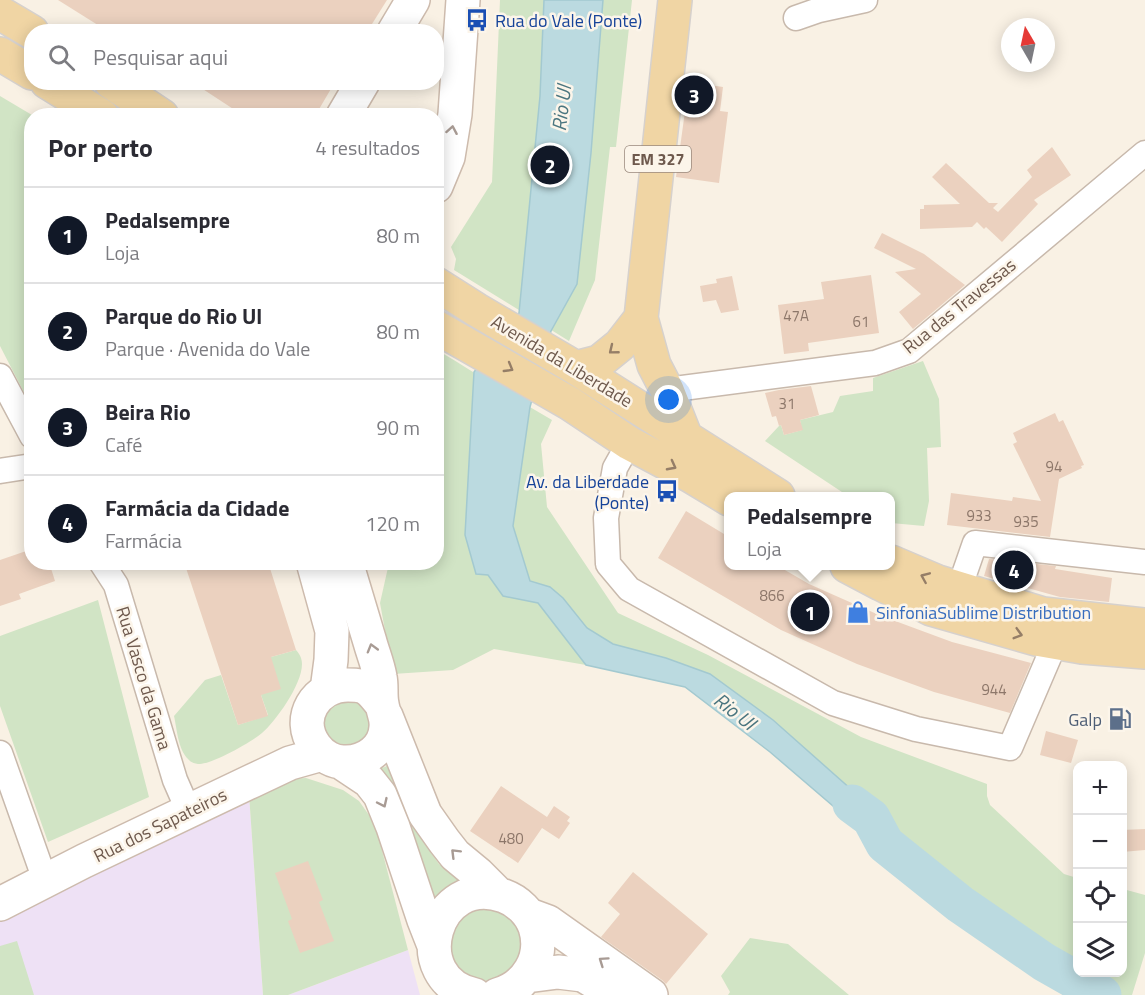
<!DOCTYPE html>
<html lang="pt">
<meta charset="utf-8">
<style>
body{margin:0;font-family:"Titillium Web",sans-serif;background:#f2f2f3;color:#2b2b33}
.controls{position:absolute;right:18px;bottom:18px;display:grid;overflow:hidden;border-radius:12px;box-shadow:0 3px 15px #0003}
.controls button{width:54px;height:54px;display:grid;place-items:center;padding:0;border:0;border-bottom:2px solid #e1e1e2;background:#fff;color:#2b2b33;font:30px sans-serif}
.compass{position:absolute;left:1001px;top:18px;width:54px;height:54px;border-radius:50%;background:#fff;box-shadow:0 3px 15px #0003;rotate:351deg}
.you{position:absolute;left:669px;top:400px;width:21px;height:21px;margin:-15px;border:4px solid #fff;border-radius:50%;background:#1a73e8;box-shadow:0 0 0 9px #1a73e833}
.badge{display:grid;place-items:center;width:39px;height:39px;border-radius:50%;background:#111827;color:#fff;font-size:20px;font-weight:700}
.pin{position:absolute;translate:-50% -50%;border:3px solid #fff;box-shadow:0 2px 6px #0006}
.popup{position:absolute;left:724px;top:492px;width:171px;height:78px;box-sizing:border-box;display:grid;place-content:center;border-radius:12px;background:#fff;filter:drop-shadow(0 2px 4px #0005);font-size:20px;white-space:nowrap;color:#7c7c81}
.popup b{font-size:22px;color:#2b2b33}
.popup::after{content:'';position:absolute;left:50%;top:100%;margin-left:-12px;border:12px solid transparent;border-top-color:#fff}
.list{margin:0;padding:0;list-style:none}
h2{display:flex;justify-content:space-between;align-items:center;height:78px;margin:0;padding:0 24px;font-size:26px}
h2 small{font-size:20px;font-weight:400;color:#7c7c81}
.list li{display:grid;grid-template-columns:39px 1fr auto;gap:18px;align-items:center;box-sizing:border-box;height:96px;padding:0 24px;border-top:2px solid #e1e1e2}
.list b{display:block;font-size:22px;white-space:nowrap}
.list p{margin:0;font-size:20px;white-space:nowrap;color:#7c7c81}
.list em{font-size:20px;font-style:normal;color:#7c7c81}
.icon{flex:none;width:33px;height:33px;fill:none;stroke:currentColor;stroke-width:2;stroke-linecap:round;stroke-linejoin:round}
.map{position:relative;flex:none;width:1145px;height:995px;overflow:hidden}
.search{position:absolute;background:#fff;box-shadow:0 3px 15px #0003;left:24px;top:24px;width:420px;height:66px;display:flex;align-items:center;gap:15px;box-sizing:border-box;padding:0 21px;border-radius:24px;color:#7c7c81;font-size:22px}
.panel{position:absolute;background:#fff;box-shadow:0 3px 15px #0003;left:24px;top:108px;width:420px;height:462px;border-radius:24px}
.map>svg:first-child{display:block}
</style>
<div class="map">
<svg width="1145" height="995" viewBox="0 0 1145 995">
<rect width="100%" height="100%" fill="#f9f1e4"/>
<path fill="#eee1f5" d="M249,794L263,995H0V918Z
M408,950L420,995H288Z"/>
<path fill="#d1e4c5" d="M500,0H632L616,147H610L595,280L569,341L454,270L456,259L451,247L492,182Z
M0,96L32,115L31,406L0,346Z
M437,350C476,373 513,398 552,420L541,444L547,507L618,613L708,655L861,737L987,784V796L990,805L1064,874L1077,878L1078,972H1122L1123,889L1145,895V953L1132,995H1063L1020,962L882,848L770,752L685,687L586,665L494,649L453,670L393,674L380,603L389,563L436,562Z
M923,361L939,399L941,447L927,448L929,501L924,526L891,523V496H848L765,441L779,426L781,425L784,435L802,430L800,420L833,412L840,396L873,391V378Z
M98,600L149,797L48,842L0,706V636Z
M296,650C298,652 300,655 301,658C308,677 276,721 262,733C251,742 214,763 200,764C196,764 191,763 188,759C178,749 177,729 174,716L205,680L221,675L238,725L268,715L261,695L271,657Z
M334,701H360L375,722L363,746L338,748L322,730L324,714Z
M390,763L424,843L439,864L468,881L431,910L373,770L385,767Z
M306,778L343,790L359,801L369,815L378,835L408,950L288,995H263L249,794L286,779Z
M491,906L513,917L524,939L519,962L501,978L488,981L476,979L465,974L456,966L451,955L452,930L467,912Z
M750,938L788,944L849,995H728L730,992L721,976Z
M17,941L34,995H0V946Z"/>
<path fill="#bbdae0" stroke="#a3c9d0" stroke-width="1.5" d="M544,0H603L591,153L577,284L551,331L530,407L513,526L530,581L550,587L563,598L587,628L613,644L666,658L710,674L773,720L888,822L885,844L882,848L770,752L685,687L586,665L538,603L503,596L488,575L476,574L465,535L474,372L519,313L540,96Z"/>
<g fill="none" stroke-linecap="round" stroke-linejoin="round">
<path stroke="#bbdae0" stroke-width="39" d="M852,804L871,818L885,844L960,904L1044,962L1102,995"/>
</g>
<path fill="#ebd1bf" d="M58,0H387L367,32H109Z
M192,82H335L315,116H244Z
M689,82L723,87L720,111L728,112L719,183L676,177Z
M1052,147L1071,175L1034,200L1038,204L1002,242L986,227L984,229L977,222L972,227L920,229V209H924V205L960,204L932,177L946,163L989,203H998L993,208L998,212L1032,177L1027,170Z
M882,233L924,254L965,285L913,329L899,312L921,294L895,272L916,269L874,248Z
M871,275L879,333L808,343L809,351L784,354L778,305L824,299L821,282Z
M732,276L739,310L721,313L716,300L703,302L700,286L717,283L716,279Z
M811,386L819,415L800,420L803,430L784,435L781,425L779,426L776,416L772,417L765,393L779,390Z
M1055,413L1059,422L1063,420L1084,465L1081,466L1082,468L1059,479L1050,537L947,525L951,493L1012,501L1013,497L1041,501L1013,444L1017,442L1013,433Z
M686,511L729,537V566H778L809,584L879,615L952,642L1031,663L1010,713L934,692L857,664L781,630L658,558Z
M32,549V562H49L55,581L19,594L21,599L0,606V560Z
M989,559L1056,566L1055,569L1112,578L1109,602L1060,597L984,576Z
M184,562H268L296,650L271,657L281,689L261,695L268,716L238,725Z
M1046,731L1078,740L1071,763L1040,755Z
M501,786L547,817L554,806L570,817L567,821L570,823L559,839L542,828L518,863L470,831Z
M1145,829V850L1122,852V830Z
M308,861L323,900L319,902L334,941L300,953L288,921L292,919L275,873Z
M633,872L708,934L666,984L662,980L601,937L620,914L608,903Z"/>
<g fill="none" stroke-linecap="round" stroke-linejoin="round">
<g stroke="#c8b9ac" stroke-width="27">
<path id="street" d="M796,18L819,10L865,0
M0,376L32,436
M667,390L875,363L909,351L1145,153
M629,443L615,468L606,518L608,564L629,589L833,703L916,729L1010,748L1055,643
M0,471L32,466
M101,562L116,585L175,780L182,796
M959,589L975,543L1145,562
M0,753L40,866"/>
</g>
<g stroke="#cdbbad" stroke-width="36">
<path id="secondary" d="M394,32L413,0
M343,116L363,82
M436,186L448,157L455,114L463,0
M313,562L332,631L331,660L327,690
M346,562C354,589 362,615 370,642C373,653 378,665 380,677C382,686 380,695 382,704C383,712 387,718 386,727C385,748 366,762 346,762C334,763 322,756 315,746C295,718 316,685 348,685C354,685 361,685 366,688C373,692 377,699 382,705
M386,716L425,814L444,841L455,855L478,874L497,893
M342,763L369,781L380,795L393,827L424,920L433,943
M0,904L84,861L252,781L290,763L322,754
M529,915L548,922L651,995
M527,976L558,972L583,975L616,995
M475,995C404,980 434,871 504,896C518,901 530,913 535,927C545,958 526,987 497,995"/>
</g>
<g stroke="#d6d1cd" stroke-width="36">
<path id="primary" d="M675,0L641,318L654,365L667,390L686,438
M0,13L32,32
M0,54L32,73
M47,82L102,116
M111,82L162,116
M436,284L477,310L576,368L778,496
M436,327L569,403L629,443L691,476L729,499
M576,368L599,362L620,345L641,318
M891,562L938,582L1043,614L1145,625
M847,566L881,584L931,609L1036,639L1082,647L1145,652"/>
</g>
<use href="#street" stroke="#fff" stroke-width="24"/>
<use href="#secondary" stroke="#fff" stroke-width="33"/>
<use href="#primary" stroke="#f0d5a4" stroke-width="33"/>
</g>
<defs><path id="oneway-chevron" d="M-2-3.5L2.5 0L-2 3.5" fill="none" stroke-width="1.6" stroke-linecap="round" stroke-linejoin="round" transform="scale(1.5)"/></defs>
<g stroke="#a89b94">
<use href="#oneway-chevron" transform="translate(452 130) rotate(-80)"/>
<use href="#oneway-chevron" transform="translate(372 648) rotate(-106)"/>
<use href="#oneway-chevron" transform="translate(383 803) rotate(65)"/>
<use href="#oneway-chevron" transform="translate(455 853) rotate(-135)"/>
<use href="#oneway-chevron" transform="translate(603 961) rotate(-145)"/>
</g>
<g stroke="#957e67">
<use href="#oneway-chevron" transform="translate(613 350) rotate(141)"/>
<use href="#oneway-chevron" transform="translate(509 368) rotate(30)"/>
<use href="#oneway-chevron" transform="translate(672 466) rotate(28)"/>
<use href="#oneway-chevron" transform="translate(925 577) rotate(-157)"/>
<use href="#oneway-chevron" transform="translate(1018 634) rotate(16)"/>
</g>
<defs>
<g id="bus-bare" transform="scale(1.8)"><path d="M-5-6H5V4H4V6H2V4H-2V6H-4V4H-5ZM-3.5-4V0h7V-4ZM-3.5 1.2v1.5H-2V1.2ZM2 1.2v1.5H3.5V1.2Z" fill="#1a4fb4" stroke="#fcf5ea" stroke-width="2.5" paint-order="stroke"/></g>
<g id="shop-bare" transform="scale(1.8)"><path d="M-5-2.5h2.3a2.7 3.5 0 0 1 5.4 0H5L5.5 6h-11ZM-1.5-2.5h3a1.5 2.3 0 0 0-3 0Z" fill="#3f7fe0" stroke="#fcf5ea" stroke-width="2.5" paint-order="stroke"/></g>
<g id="fuel-bare" transform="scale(1.8)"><path d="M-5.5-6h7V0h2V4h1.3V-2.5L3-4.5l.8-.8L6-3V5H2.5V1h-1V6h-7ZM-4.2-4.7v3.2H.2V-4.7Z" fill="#5c6f8a" stroke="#fcf5ea" stroke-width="2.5" paint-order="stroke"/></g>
</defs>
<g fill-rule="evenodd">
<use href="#bus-bare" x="477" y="20"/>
<use href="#bus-bare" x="667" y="491"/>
<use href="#shop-bare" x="858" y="612"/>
<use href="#fuel-bare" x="1120" y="719"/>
</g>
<g text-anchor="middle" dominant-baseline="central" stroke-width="5" stroke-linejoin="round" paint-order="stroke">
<g font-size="15" fill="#8d776a">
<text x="796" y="315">47A</text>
<text x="861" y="321">61</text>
<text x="787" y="403">31</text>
<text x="1054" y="466">94</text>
<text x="979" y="515">933</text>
<text x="1026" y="521">935</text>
<text x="772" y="595">866</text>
<text x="994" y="689">944</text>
<text x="511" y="838">480</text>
</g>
<rect fill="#fcf5ea" stroke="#99887c" stroke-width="1.5" x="625" y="146" width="66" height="26" rx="4.5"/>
<g font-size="16" font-weight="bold" fill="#6e594d">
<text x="658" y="159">EM 327</text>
</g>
<g font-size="18" fill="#164399" stroke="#fcf5ea" text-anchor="start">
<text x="495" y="20">Rua do Vale (Ponte)</text>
<text x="649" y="481" text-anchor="end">Av. da Liberdade<tspan x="649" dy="21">(Ponte)</tspan></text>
</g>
<g font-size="18" fill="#6e594d" stroke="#fcf5ea">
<text transform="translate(959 306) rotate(-39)">Rua das Travessas</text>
<text transform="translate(562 361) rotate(31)">Avenida da Liberdade</text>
<text transform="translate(144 678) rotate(73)">Rua Vasco da Gama</text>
<text transform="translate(160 825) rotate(-26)">Rua dos Sapateiros</text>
</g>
<g font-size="18" fill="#366cbe" stroke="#fcf5ea" text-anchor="start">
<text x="876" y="612">SinfoniaSublime Distribution</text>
</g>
<g font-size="18" fill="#4e5e75" stroke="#fcf5ea" text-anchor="end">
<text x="1102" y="719">Galp</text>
</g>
<g font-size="20" font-style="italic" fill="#4a757f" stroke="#fcf5ea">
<text transform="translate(561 108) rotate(-83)">Rio Ul</text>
<text transform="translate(735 711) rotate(38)">Rio Ul</text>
</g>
</g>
</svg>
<div class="controls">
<button>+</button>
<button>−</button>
<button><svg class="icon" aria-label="locate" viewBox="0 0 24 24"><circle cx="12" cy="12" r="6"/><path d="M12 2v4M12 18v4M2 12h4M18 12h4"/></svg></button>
<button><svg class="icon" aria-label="layers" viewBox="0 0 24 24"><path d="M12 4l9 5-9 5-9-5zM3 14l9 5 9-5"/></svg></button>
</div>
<svg class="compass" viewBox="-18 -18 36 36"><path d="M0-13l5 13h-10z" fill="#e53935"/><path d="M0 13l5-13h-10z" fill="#7c7c81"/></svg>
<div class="you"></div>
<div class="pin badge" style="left:810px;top:612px">1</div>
<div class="popup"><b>Pedalsempre</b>Loja</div>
<div class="pin badge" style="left:550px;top:165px">2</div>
<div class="pin badge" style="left:694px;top:95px">3</div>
<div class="pin badge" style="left:1014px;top:570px">4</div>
<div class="search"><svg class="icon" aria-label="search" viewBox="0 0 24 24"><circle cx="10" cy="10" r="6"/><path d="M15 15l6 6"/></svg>Pesquisar aqui</div>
<section class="panel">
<h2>Por perto<small>4 resultados</small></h2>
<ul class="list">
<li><span class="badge">1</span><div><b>Pedalsempre</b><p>Loja</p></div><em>80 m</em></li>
<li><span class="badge">2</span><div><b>Parque do Rio Ul</b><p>Parque · Avenida do Vale</p></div><em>80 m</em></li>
<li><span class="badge">3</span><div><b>Beira Rio</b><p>Café</p></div><em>90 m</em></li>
<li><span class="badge">4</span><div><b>Farmácia da Cidade</b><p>Farmácia</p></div><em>120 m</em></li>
</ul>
</section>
</div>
